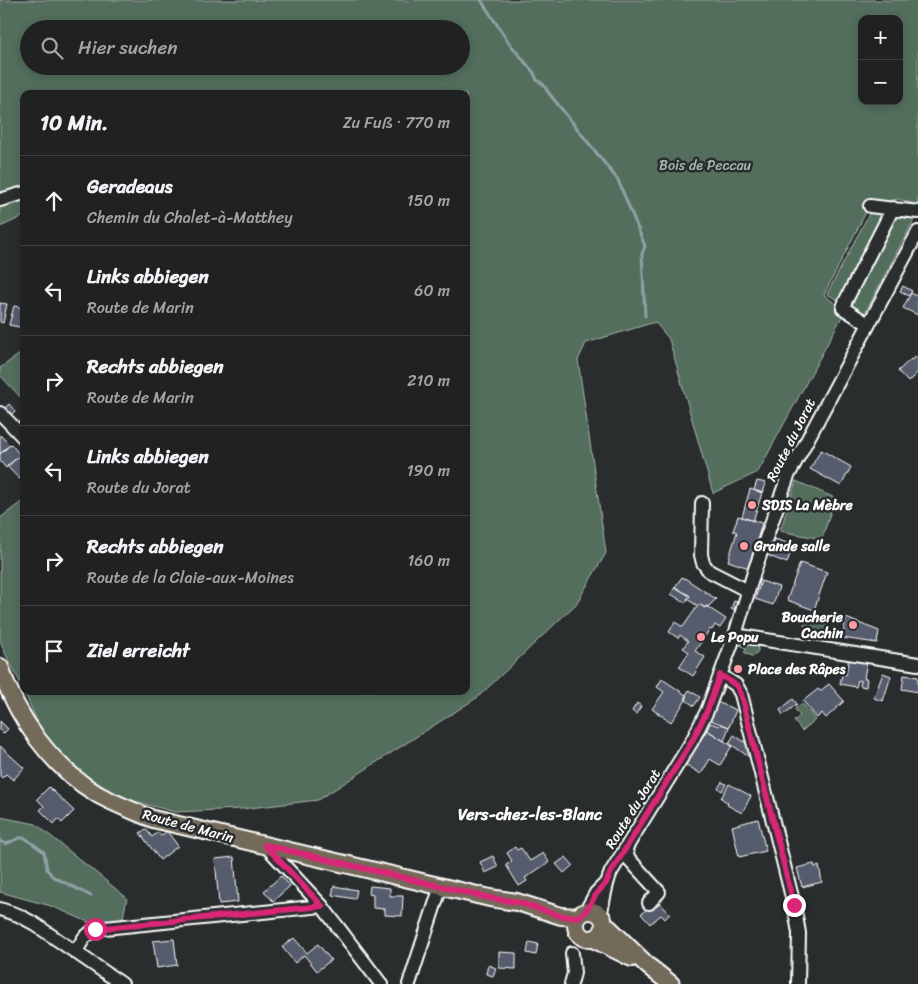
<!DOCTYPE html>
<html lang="de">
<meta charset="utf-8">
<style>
body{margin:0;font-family:Sriracha,sans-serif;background:#282a2a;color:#f1f3f6}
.controls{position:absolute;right:15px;top:15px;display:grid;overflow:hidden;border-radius:10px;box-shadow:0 2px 8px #0003}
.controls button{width:45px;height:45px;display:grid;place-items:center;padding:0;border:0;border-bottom:1px solid #3d3f40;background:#202222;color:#f1f3f6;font:25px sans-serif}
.stop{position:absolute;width:15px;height:15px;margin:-11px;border:4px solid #db2777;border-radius:50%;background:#fff}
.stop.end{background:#db2777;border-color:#fff;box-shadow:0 1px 5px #0008}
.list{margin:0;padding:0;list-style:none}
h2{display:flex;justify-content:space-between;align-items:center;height:65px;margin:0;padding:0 20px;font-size:21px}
h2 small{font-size:16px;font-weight:400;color:#a2a4a5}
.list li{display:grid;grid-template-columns:32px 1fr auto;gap:15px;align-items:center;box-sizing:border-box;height:90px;padding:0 20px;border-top:1px solid #3d3f40}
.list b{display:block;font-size:19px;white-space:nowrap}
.list p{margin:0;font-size:16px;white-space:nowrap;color:#a2a4a5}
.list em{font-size:16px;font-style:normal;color:#a2a4a5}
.icon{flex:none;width:28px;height:28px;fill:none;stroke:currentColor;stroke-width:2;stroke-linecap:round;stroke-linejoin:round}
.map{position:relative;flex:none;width:918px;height:984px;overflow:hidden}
.search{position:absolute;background:#202222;box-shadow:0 2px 8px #0003;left:20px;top:20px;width:450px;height:55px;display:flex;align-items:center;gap:12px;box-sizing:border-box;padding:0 18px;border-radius:28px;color:#a2a4a5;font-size:19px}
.panel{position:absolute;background:#202222;box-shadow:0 2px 8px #0003;left:20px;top:90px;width:450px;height:605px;border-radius:10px}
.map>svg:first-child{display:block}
</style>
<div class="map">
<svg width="918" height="984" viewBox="0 0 918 984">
<rect width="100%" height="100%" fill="#2a2d2e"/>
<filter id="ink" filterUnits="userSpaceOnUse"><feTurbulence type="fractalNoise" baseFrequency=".02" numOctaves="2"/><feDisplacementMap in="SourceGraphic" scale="10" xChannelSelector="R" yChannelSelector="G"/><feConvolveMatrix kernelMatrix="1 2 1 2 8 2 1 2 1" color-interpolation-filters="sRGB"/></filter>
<g filter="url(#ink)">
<path fill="#536e5d" stroke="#a9b6ae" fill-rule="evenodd" d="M0,0H918V205L898,199L870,204L824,295L845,311L758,472L713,493L669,339L655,322L586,343L578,360L606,553L576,604L478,697L318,800L241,809L175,812L119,797L76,769L42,733L24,691H466V94H24V216L0,227ZM862,19H899V101H862ZM29,29H461V66H29Z
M871,210L915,218L864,315L827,294Z
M24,351V401L0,375V368Z
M796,481L835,498L822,539L780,531Z
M24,500V690C16,673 5,657 0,639V518Z
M823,620L826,623L825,631L819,633L806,628L804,625L805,621Z
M738,642L757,643L758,651L753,657L744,652L747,649L737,643Z
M802,703L815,720L802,731L794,721L800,716L795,709Z
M0,817L36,824L127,898L122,922L93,924L51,906L0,892Z"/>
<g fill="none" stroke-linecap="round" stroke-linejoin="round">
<path stroke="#91a1a7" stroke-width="3" d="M481,0L509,43L534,73L537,80L544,85L548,92L618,180L645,246L642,254L645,316
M0,841L6,844L19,838H25L44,852L47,869L52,876L91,896"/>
</g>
<path fill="#555b6d" stroke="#fff" d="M903,286L912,291L909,296L900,291Z
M911,293L918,297V315L903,308Z
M0,303L7,304L3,323L0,322Z
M14,306L24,308V328L9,325Z
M916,356L918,359V372L908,382L898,371L911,359L912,360Z
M9,404L15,411L8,418L2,411Z
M23,419L24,420V434L16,427Z
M0,435L10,445L0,454Z
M11,444L20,455L6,468L0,461V454Z
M821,450L851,467L841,486L810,469Z
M23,453L24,475L19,479L7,466Z
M757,481L766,483L763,493L754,490Z
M750,489L762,493L753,521L742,517Z
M738,516L762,523L749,568L728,561L737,532L733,531Z
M775,539L793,545L787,563L769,556Z
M800,563L827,572L814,610L787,600Z
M682,577L686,579L716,599L708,607L706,606L705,608L699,604L698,606L687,599L690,596L675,587Z
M761,581L779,587L773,605L755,599Z
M675,587L690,596L685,603L671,594Z
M734,601L737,602L734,610L731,609Z
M699,604L705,608L706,606L726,619L720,628L715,625L712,630L710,629L695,651L705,657L693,676L679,667L689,652L683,648L688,641L680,635L678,638L669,632L675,622L683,627Z
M846,618L879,631L877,643L842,638Z
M849,658L867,661L864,678L867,679L866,687L860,686L861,681L858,680L856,687L840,684L842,674L846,675Z
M883,673L891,676L883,701L874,698Z
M904,675L918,677V692L902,689Z
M662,679L686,695V700L671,722L652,709L664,692L657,687Z
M829,684L844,701L826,718L822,713L817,718L803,701L818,689L820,691Z
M689,690L700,697L694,706L686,700V695Z
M793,699L797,704L783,715L780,710Z
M717,702L736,710L729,727L710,720Z
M637,703L641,706L636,714L632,711Z
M0,721L8,729L3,734L0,731Z
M710,723L719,726L721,724L729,727L724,741L707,730Z
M707,730L732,746L720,765L710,759L701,774L685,764Z
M734,735L749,745L752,759L729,743Z
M0,746L24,768L13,780L6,774L2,778L0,776Z
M722,782L726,784L722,791L718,788Z
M729,784L751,796L742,813L727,805L728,803L721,798Z
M49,787L74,811L62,823L58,819L54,824L40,810L44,806L37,799Z
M758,819L766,851L739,857L732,826Z
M146,829L152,837L158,832L161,836L167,831L178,846L160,860L140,833Z
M515,847L517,850L521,848L530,861L543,853L549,862L525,878L527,881L519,886L506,865L512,861L507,853Z
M493,856L498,867L485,873L480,862Z
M234,857L238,902L219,904L215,859Z
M566,857L573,865L564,873L556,864Z
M814,864L815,867L819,866L822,882L802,887L797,868Z
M281,876L290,886L273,901L264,891Z
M334,886L357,890L355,899L332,895Z
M370,886L390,888V896H403L402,916L385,915V909L373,908V895L369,894Z
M657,900L670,914L665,919L661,915L650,924L641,914Z
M294,938L307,953L318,944L331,960L317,971L304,955L295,963L282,947Z
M174,939L177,965L157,968L153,941Z
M529,942L538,944L536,955L527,953Z
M499,952L516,953V969L499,968Z
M488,965L496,968L493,976L486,974Z"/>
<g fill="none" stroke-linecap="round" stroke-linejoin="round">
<g stroke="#fff" stroke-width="16">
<path id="minor" d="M0,200L24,193
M870,206L918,212
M868,324L843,308L845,302L893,208
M0,413L24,438
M702,503L701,555L703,563L709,571L748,591
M735,635L918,664
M720,675L736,685L741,694L794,905L799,933L798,984
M265,845L322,906L381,984
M626,850L628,858L659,892L649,903
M0,909L18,915L33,923L122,984
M586,911L596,893L606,883
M600,915C604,901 605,886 611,872L692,741L707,711L735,635L754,572L788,476L918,232
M76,951L84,938L95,929L322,906
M409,984L441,886
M571,984L574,973L572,953"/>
</g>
<g stroke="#fff" stroke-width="20">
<path id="major" d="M0,667C17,718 51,766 97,794C115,804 134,811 153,819L490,898L517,902L561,916L578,917
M576 925a14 14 0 1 1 28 0a14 14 0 1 1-28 0Z
M604,925L609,928L648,966L671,984
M593,939L632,958"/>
</g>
<use href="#minor" stroke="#2a2d2e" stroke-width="12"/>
<use href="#major" stroke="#736b5a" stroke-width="16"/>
</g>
</g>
<g fill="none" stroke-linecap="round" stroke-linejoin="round" filter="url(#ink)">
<path stroke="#db2777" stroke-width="6" d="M95,929L322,906L265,845L490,898L517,902L561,916L578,917L586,911L596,894L606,883L611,872L692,741L707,711L720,675L736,685L741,694L794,905"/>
</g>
<g fill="#ff9aa2" stroke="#2a2d2e" stroke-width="2">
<circle cx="752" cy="505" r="5"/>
<circle cx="744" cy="546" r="5"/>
<circle cx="853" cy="625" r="5"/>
<circle cx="701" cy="637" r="5"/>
<circle cx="738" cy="669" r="5"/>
</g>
<g text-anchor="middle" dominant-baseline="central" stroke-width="5" stroke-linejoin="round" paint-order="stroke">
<g font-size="14" fill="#a9b6ae" stroke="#2a2d2e">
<text x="705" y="165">Bois de Peccau</text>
</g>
<g font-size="14" fill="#fff" stroke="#2a2d2e">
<text transform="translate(791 440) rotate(-63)">Route du Jorat</text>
<text transform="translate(633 809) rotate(-58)">Route du Jorat</text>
<text transform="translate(188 826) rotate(15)">Route de Marin</text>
</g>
<g font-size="14" font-weight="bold" fill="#fff" stroke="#2a2d2e" text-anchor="start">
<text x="762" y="505">SDIS La Mèbre</text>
<text x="754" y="546">Grande salle</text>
<text x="843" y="617" text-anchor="end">Boucherie<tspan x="843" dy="16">Cachin</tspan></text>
<text x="711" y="637">Le Popu</text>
<text x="748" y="669">Place des Râpes</text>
</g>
<g font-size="16" font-weight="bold" fill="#fff" stroke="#2a2d2e">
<text x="530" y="814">Vers-chez-les-Blanc</text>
</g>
</g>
</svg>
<div class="controls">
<button>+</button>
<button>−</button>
</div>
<div class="stop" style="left:95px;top:929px"></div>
<div class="stop end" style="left:794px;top:905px"></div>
<div class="search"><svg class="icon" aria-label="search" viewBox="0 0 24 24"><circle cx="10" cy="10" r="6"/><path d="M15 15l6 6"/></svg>Hier suchen</div>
<section class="panel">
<h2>10 Min.<small>Zu Fuß · 770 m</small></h2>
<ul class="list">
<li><svg class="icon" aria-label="ahead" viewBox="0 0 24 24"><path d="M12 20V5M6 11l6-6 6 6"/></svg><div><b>Geradeaus</b><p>Chemin du Chalet-à-Matthey</p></div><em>150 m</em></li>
<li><svg class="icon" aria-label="left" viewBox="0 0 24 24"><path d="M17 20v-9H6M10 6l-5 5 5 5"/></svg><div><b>Links abbiegen</b><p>Route de Marin</p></div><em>60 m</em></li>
<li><svg class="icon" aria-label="right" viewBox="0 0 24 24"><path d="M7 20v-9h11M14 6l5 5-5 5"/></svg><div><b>Rechts abbiegen</b><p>Route de Marin</p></div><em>210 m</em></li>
<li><svg class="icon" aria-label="left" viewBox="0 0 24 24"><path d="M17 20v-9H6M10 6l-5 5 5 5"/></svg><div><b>Links abbiegen</b><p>Route du Jorat</p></div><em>190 m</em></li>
<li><svg class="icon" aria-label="right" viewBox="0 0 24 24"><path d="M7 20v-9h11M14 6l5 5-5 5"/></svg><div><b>Rechts abbiegen</b><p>Route de la Claie-aux-Moines</p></div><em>160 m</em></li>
<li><svg class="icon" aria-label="arrive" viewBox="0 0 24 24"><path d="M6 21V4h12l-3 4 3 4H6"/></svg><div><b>Ziel erreicht</b></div></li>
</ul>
</section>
</div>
